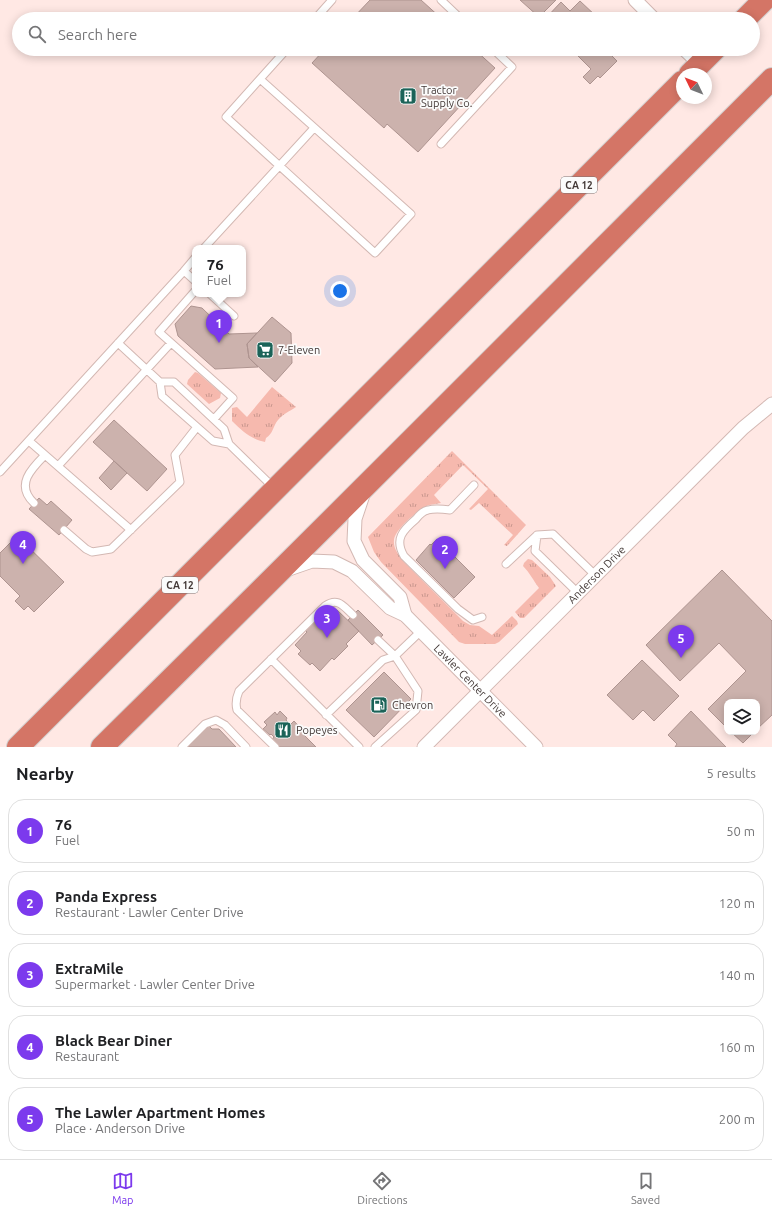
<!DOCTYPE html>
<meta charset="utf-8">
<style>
body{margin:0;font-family:Ubuntu,sans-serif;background:#f6f6f6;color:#202124}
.controls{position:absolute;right:12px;bottom:12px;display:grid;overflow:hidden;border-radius:8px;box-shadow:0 2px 10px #0003}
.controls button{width:36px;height:36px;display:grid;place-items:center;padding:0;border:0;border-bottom:1px solid #e0e0e0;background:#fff;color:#202124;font:20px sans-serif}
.compass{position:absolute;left:676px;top:68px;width:36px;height:36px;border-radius:50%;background:#fff;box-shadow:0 2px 10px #0003;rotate:313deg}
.you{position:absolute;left:340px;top:291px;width:14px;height:14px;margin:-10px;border:3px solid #fff;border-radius:50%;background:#1a73e8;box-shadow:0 0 0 6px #1a73e833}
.badge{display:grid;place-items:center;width:26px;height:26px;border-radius:50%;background:#7c3aed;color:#fff;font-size:13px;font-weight:700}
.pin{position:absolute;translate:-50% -33px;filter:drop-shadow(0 1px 2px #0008)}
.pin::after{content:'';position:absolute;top:21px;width:14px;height:12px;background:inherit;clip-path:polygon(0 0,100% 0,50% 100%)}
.popup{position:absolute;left:192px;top:245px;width:54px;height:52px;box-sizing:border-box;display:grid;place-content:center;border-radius:8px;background:#fff;filter:drop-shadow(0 1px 3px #0005);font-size:13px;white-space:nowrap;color:#757577}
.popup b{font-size:15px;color:#202124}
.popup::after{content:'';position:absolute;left:50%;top:100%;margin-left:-8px;border:8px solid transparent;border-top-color:#fff}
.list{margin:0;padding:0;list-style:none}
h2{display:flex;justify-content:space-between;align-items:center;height:52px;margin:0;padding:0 16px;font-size:17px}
h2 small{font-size:13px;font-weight:400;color:#757577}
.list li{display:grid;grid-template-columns:26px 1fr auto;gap:12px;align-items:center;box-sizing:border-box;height:64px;margin:0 8px 8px;padding:0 8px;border:1px solid #e0e0e0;border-radius:16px}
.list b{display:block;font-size:15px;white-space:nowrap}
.list p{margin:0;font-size:13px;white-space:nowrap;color:#757577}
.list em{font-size:13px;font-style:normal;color:#757577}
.icon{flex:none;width:22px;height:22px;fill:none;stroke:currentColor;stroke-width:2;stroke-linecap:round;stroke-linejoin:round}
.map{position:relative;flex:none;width:772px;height:747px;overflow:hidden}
.search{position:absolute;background:#fff;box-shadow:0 2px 10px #0003;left:12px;right:12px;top:12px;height:44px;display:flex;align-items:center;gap:10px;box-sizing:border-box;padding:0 14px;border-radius:22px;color:#757577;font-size:15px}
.sheet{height:412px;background:#fff}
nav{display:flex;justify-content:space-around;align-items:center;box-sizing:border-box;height:56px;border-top:1px solid #e0e0e0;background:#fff;font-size:11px;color:#757577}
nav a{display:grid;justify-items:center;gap:2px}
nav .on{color:#7c3aed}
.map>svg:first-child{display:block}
</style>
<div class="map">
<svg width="772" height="747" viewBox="0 0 772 747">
<defs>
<pattern id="grass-tufts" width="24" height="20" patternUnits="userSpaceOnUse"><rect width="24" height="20" fill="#f6b9ae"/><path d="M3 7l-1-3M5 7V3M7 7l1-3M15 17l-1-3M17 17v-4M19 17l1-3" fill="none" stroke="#c9978e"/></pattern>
</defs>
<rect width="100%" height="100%" fill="#ffe8e4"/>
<path fill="url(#grass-tufts)" d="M195,372L198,373L221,393L220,398L209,404L187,384L188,380Z
M272,387L296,407C290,411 283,414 278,420C273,426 273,434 266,438L265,442C251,439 242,431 232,421V408L237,407L247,417Z
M452,451L526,525L507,546L504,545L513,535L479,503L471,510L469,509L488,489L463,465L434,495L441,503C437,504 433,504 429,505C419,509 395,529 394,540C393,549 399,555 404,562L463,621L470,625L479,626L492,635L512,616L517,621L518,624L499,642L495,644H465L459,642L381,562L374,552L368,537Z
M528,559L532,560L550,577L556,586L524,618H520L515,612L539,588C533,580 530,573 523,566L524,563Z"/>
<path fill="#ccb2ad" stroke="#ae9490" d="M370,0H421L442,19H352Z
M520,0H556L539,17Z
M580,1L597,17L595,19H545L561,2L570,11Z
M325,49H474L495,68L418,152L387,124L384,128L312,63Z
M579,49H605L617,61L600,78L598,76L590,84L583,77L591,69L575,53Z
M191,306L202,308L229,334L257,333L247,344L249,358L258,367L215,369L178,336L175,324Z
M272,317L291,333L292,363L275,382L249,358L247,344Z
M114,420L167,469L147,491L93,442Z
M114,461L127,473L111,490L99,478Z
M39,498L47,505L51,501L72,520L59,535L29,509Z
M17,536L64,582L34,612L28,606L24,610L15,601L20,596L0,576V553Z
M437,539L475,577L454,598L416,560L430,544L431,545Z
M722,570L772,621V715L757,729V702H727V728L708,709L746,671L719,643L680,681L646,645Z
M331,609L337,610L359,631L346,644L348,646L334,660L332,658L320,671L312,663L310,665L298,654L301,651L295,645L307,632L305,630L319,616L321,618Z
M358,610L383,635L372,645L348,620Z
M642,660L679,696L654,721L643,710L633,720L607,695Z
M384,672L411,699L374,737L346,710Z
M280,711L287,718L286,720L290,725L294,721L303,731L301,732L316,747H277L271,741L274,737L271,734L270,735L263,729L267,725L264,722L275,712L277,715Z
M691,711L726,747H675L677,744L668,735Z
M209,726L212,729H219L236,747H188Z
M731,732H754L743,743Z"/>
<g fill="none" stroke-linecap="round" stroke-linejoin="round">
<g stroke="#d3b8b3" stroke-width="9">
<path id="lane" d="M441,0L461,19
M315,19L332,0
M260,79L411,214L375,253L226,117Z
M260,79L287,49
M441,144L512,67L493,49
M204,248L314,128
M184,271L195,258
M195,291L159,332L233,398L214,419
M210,294L234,316
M118,343L160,382L162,396L213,441L229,444
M160,382H174L224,429L229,444L273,487
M29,441L131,530
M58,466L171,343
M0,472L184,271L195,281
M474,485L450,510C443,509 435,508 428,510C423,511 419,515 416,519C403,530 394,539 404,556L458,609L473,620L482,617
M34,503C15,485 31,469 45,455
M64,530L86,549L92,552L111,549L180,482L175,455L197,427
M537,535L535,551L578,593
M506,564L537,535L553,534L596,576
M378,640L395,656
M271,659L359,747
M326,715L383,660L395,656
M182,747L205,724L216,720L225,725L246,747
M275,747L237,710C235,703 236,698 239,691L325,606C338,597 343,606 353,615
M375,747L416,710L418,691L395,656L421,631"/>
</g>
<g stroke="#d3b8b3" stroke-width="15">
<g id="street">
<path d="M635,0L654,19"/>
<path d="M684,49L700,64"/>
<path d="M364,492L355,519L354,541L363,560L400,597L405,615"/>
<path id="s1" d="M286,570L312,561L334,562L352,571L390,608L405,615L536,747"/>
<path id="s2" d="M424,747L743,428L772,404"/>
</g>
</g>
<g stroke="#d2cfcf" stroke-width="24">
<path id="highway" d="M745,19L764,0
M690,74L715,49
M18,747L682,82
M102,747C327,526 549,302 772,79"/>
</g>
<use href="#lane" stroke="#fff" stroke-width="7"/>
<use href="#street" stroke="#fff" stroke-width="13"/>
<use href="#highway" stroke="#d47566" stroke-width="22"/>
</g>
<defs>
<g id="building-square" transform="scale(0.9)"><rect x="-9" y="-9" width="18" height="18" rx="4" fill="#1b6358" stroke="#fbfbfb"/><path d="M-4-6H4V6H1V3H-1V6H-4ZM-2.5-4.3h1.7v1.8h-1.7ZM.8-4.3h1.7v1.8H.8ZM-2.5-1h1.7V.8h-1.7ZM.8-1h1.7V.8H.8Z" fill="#fff"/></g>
<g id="supermarket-square" transform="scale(0.9)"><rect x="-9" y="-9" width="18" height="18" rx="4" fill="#1b6358" stroke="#fbfbfb"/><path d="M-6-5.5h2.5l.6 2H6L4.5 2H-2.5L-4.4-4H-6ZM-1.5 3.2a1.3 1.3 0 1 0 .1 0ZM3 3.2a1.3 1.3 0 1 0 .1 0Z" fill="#fff"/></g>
<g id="fuel-square" transform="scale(0.9)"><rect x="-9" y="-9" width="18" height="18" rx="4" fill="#1b6358" stroke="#fbfbfb"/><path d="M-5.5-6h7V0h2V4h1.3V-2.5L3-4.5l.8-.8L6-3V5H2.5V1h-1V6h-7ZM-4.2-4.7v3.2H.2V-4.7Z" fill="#fff"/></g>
<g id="restaurant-square" transform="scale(0.9)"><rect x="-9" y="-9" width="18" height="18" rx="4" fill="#1b6358" stroke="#fbfbfb"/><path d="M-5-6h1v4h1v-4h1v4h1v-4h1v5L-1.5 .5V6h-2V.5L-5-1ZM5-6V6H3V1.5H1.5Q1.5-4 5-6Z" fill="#fff"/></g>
</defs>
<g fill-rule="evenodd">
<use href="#building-square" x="408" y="96"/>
<use href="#supermarket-square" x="265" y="350"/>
<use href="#fuel-square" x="379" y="705"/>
<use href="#restaurant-square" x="283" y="730"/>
</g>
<g text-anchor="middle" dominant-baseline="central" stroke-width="3.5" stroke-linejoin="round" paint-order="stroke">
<g fill="#fbfbfb" stroke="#7a7372" stroke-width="1">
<rect x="561" y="177" width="36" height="16" rx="3"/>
<rect x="162" y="577" width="36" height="16" rx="3"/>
</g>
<g font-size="10" font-weight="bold" fill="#433937">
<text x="579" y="185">CA 12</text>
<text x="180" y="585">CA 12</text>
</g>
<g font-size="11" fill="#433937" stroke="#fbfbfb" text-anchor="start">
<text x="421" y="90">Tractor<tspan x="421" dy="13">Supply Co.</tspan></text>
<text x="278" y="350">7-Eleven</text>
<text x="392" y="705">Chevron</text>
<text x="296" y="730">Popeyes</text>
</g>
<g font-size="11" fill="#433937" stroke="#fbfbfb">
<text stroke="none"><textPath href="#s2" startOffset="244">Anderson Drive</textPath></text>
<text stroke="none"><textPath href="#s1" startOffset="232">Lawler Center Drive</textPath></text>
</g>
</g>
</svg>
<div class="controls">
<button><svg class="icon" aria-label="layers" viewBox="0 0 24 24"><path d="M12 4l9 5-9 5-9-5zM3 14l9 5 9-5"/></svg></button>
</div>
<svg class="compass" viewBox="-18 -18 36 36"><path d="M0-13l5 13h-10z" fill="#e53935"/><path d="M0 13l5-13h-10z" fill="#757577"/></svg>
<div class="you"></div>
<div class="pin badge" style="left:219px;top:343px">1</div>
<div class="popup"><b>76</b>Fuel</div>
<div class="pin badge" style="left:445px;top:569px">2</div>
<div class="pin badge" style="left:327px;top:638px">3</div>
<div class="pin badge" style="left:23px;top:564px">4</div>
<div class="pin badge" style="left:681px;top:658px">5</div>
<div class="search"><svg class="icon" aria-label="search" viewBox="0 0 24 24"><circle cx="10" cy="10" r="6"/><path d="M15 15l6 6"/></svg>Search here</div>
</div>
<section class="sheet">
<h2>Nearby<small>5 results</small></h2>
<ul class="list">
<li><span class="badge">1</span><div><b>76</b><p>Fuel</p></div><em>50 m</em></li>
<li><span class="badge">2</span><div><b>Panda Express</b><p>Restaurant · Lawler Center Drive</p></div><em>120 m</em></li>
<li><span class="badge">3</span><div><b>ExtraMile</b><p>Supermarket · Lawler Center Drive</p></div><em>140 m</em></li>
<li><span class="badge">4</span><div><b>Black Bear Diner</b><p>Restaurant</p></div><em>160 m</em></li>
<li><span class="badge">5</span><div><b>The Lawler Apartment Homes</b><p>Place · Anderson Drive</p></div><em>200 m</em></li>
</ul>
</section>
<nav>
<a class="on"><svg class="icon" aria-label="map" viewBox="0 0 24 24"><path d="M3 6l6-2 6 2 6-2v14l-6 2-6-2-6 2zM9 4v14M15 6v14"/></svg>Map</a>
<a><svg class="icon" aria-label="directions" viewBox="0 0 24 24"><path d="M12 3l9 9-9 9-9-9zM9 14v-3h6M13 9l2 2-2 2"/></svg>Directions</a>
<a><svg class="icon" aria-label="saved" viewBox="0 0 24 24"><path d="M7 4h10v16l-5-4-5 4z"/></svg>Saved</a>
</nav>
